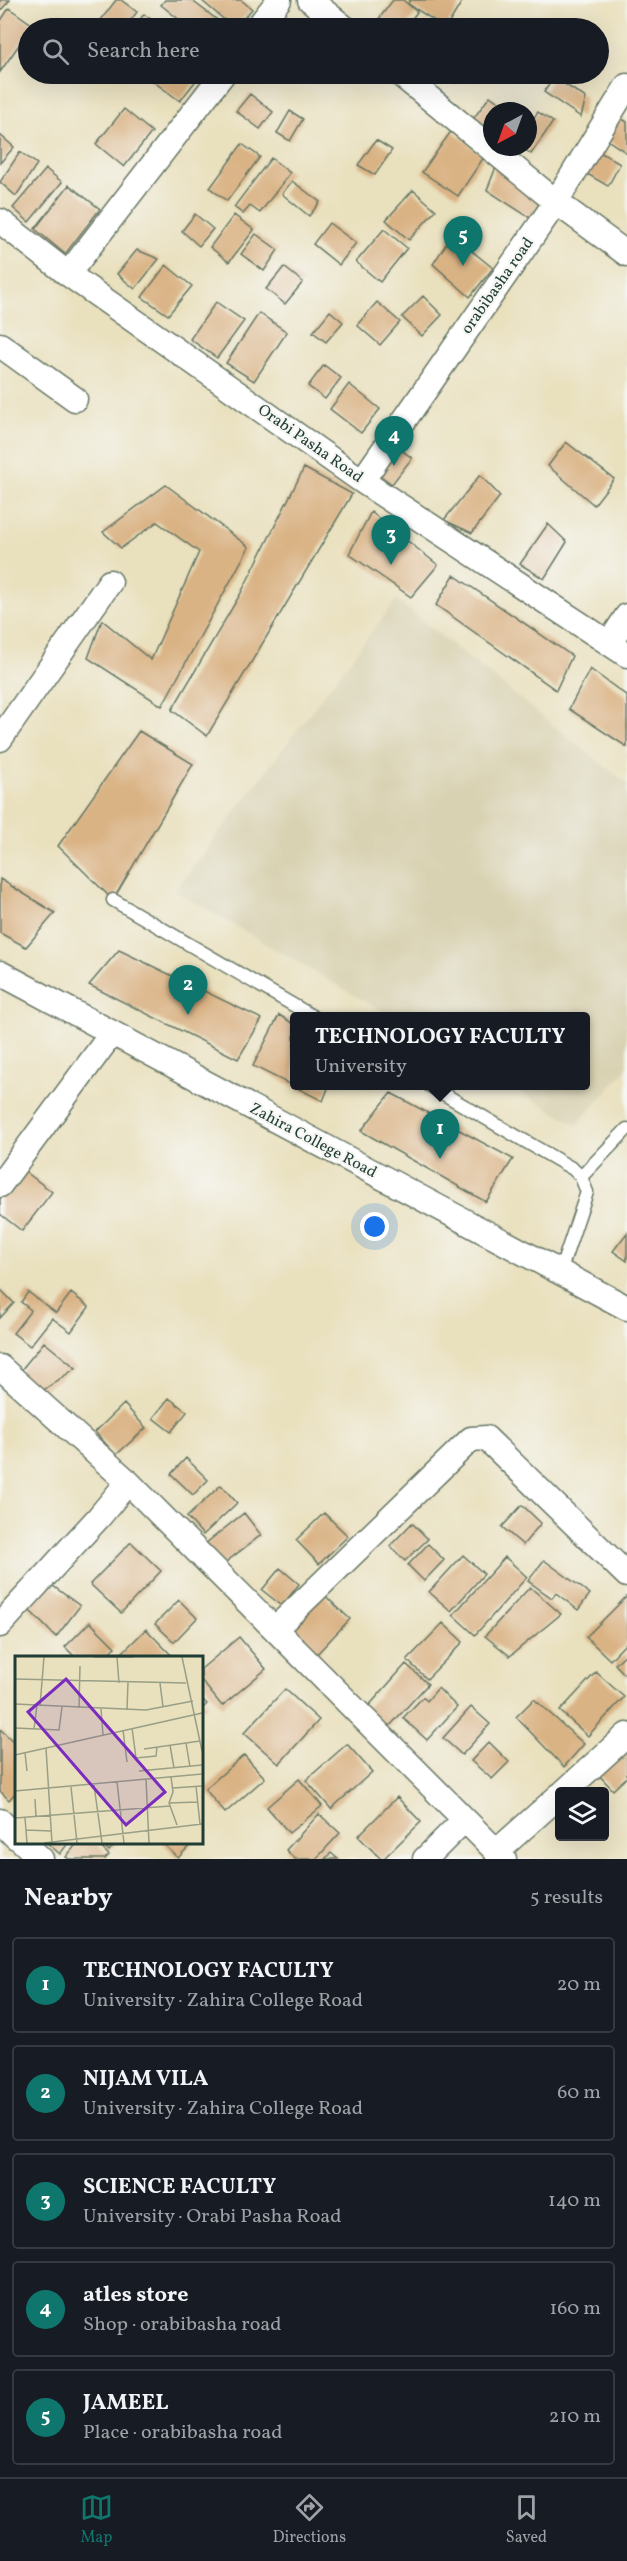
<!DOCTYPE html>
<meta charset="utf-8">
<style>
body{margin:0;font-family:Vollkorn,serif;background:#242831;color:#f1f3f6}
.controls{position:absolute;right:18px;bottom:18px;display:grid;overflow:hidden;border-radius:6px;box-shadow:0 6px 24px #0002}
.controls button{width:54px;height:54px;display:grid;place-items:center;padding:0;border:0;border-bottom:2px solid #363941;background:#171b24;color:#f1f3f6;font:30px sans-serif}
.compass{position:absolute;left:483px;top:102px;width:54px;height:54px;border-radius:50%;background:#171b24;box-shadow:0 6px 24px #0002;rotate:221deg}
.you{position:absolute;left:375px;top:1227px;width:21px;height:21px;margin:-15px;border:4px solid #fff;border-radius:50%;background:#1a73e8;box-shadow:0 0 0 9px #1a73e833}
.badge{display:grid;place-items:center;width:39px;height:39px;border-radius:50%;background:#0f766e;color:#fff;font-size:20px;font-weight:700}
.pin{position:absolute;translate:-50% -50px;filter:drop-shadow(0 2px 3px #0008)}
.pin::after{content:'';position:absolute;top:32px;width:21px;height:18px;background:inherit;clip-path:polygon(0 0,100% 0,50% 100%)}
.popup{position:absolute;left:290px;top:1012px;width:300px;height:78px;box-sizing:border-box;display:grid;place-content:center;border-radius:6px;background:#171b24;filter:drop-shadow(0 2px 4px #0005);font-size:20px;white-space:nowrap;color:#9ea1a6}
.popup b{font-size:22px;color:#f1f3f6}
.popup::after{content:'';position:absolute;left:50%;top:100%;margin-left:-12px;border:12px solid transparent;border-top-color:#171b24}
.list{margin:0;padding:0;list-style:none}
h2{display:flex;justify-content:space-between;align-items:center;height:78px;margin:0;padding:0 24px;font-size:26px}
h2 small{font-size:20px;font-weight:400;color:#9ea1a6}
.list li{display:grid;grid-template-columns:39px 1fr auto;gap:18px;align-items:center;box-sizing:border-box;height:96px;margin:0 12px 12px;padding:0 12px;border:2px solid #363941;border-radius:6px}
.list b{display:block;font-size:22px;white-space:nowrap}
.list p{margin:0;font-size:20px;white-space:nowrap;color:#9ea1a6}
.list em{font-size:20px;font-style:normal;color:#9ea1a6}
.icon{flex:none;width:33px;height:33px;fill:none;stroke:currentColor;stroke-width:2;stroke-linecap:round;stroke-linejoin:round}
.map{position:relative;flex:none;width:627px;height:1859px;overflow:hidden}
.search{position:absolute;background:#171b24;box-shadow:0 6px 24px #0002;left:18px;right:18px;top:18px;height:66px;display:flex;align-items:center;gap:15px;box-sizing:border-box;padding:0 21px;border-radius:33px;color:#9ea1a6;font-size:22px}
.sheet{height:618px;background:#171b24}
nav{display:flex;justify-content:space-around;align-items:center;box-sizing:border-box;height:84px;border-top:2px solid #363941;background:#171b24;font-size:16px;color:#9ea1a6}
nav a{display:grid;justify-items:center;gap:3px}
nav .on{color:#0f766e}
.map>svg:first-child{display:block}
</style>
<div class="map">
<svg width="627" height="1859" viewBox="0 0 627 1859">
<rect width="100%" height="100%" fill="#f6f6f2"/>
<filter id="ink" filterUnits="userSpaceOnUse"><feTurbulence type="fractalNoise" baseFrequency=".0167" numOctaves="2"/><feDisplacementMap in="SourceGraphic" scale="12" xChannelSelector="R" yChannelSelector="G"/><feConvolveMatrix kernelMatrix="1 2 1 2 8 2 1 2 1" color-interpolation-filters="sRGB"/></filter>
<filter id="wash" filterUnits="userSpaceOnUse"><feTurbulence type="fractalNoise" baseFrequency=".008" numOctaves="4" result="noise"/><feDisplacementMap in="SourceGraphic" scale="24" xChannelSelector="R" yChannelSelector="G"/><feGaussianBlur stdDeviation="1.35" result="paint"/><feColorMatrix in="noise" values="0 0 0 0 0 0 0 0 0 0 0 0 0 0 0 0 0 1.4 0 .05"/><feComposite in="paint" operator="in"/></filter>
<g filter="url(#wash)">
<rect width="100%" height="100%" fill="#e9e0bd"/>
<path fill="#d9d2b2" d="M396,600L627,784V1068L577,1125L509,1086H586V1016H390L175,891Z"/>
<g id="blocks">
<path fill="#dab385" d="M0,0H10L0,11Z
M116,0H121L137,12L125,28H95Z
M165,0H191L228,28H190L161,5Z
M201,0H241L252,9L234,28Z
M393,0H403L417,12L405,28H372Z
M410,0H463L446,28L408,4Z
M9,8L33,25L28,28V32L0,72V22Z
M144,14L163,28H134Z
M58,18L73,27L72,28H52Z
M425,22L434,28H421Z
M510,22L520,28H506Z
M143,74H201L180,101Z
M443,74H463L455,83Z
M554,77L586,98L581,117L544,92Z
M250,94L273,112L260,129L236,111Z
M490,96L511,111H492V133L473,119Z
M124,109L152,132L124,167L96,144Z
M290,111L303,119L290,141L277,133Z
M538,112L553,122L531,154L522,147H528V126Z
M617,116L627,122V153L603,137Z
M452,130L484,157L458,196L422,172Z
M0,135L14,147L0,163Z
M376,140L392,150L375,175L358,165Z
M242,144L260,157L227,201L210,188Z
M595,149L620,164L608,186L582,171Z
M20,152L37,164L16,196L0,182Z
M271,158L290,173L260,213L250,206L243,214L234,207Z
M498,162L543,198L530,218L487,190Z
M46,169L62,182L29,222L13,208Z
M292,181L320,202L309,216L282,194Z
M69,185L100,209L65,254L35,229Z
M413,190L436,210L409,240L386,220Z
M195,214L213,229L199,246L182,231Z
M234,215L254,230L229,262L210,247Z
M329,223L356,243L339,265L313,244Z
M384,229L407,248L380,282L356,262Z
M256,234L278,250L264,271L241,254Z
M452,235L493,268L470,297L433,264Z
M137,250L159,259L135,289L117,274Z
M166,265L192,286L168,315L142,297Z
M284,267L303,282L285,304L266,289Z
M423,296L442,315L422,336L402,317Z
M216,302L244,321L217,358L190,339Z
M377,302L400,322L380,345L357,325Z
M330,311L343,322L326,342L313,332Z
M259,313L287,332L254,381L226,363Z
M324,365L341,378L325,399L308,386Z
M349,384L380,409L361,433L330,409Z
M566,442L614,479L594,505L548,466Z
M396,446L412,458L392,484L377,473Z
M304,468L352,494L207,736L172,710L241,593Z
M480,475L500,496L472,533L444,520Z
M166,485L249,547L162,706L88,658L102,620L151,660L199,552L157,522L121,548L103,532Z
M371,512L438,565L411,597L349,554Z
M548,524L567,542L544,579L520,564Z
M454,575L572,656L556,690L436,605Z
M590,669L627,696V747L569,709Z
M139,731L193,764L113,900L58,846Z
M0,879L55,913L26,947L0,933Z
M119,950L262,1019L238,1059L89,985Z
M279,1015L294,1024V1086H329L323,1101L253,1066Z
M391,1093L513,1159L486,1202L361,1131Z
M22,1169L52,1192L22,1231L0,1214V1197Z
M627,1233V1261L613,1251Z
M0,1289L14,1303L0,1318Z
M28,1292L56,1313L71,1293L89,1307L71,1332L52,1318L30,1346L13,1333L31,1310L21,1302Z
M44,1342L76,1368L39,1393L17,1375Z
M169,1398L187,1412L171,1432L153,1418Z
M124,1404L146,1428L116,1455L95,1432Z
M186,1458L208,1480L193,1495L171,1474Z
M221,1485L237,1503L203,1535L187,1517Z
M522,1505L541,1523L523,1545L502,1527Z
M244,1513L261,1535L218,1568L201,1547Z
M324,1513L348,1536L319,1564L296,1540Z
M412,1523L428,1539L405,1561L390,1546Z
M131,1542L161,1571L121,1613L90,1584Z
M428,1544L444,1560L424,1581L408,1565Z
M463,1555L484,1574L451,1611L429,1592Z
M505,1557L527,1577L475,1635L453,1615Z
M544,1560L590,1594L578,1610L556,1593L552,1598L528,1581Z
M280,1568L299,1584L282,1606L262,1590Z
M49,1583L80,1606L56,1637L28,1609Z
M530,1587L561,1614L510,1656L485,1636Z
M321,1592L350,1619L315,1656L286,1629Z
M627,1596V1642L610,1660L586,1637Z
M179,1600L197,1618L174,1642L155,1624Z
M90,1622L115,1647L103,1658H76L65,1647Z
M443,1623L463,1642L427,1679L407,1660Z
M146,1629L174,1658H117Z
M239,1637L266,1669L222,1706L201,1680V1669Z
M627,1653V1677L615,1664Z
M406,1664L428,1684L388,1728L366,1709Z
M596,1672L624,1697L588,1736L560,1711Z
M438,1688L457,1707L427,1740L403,1718L423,1697L427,1701Z
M285,1689L319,1720L279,1764L244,1733Z
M201,1698L207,1704L201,1710Z
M534,1699L584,1744L564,1767L516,1717Z
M471,1707L490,1724L462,1755L443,1738Z
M0,1729L16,1744V1792L9,1800L0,1791Z
M489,1742L509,1762L492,1779L471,1761Z
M347,1744L372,1772L331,1809L306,1780Z
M621,1746L627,1752V1777L613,1790L595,1771Z
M244,1755L265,1778L225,1813L205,1789Z
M299,1779L322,1806L289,1833L267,1807Z
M397,1797L421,1822L383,1859H381L358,1836Z
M319,1814L340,1833L316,1859H295L286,1850Z
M46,1842H69L60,1854Z
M78,1842H95L109,1855L105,1859H69L66,1857Z
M100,1842H117L109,1851Z
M162,1842H193L178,1858Z
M331,1853L338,1859H325Z"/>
</g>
</g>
<g filter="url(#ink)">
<use href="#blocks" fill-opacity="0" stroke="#667664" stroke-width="1.5"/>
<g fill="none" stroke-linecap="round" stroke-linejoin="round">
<g stroke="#667664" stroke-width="15">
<path id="service" d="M113,900L312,1016
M430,1086L573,1169L581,1177L587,1192L560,1272
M581,1177L627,1129"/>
</g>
<g stroke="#667664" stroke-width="27">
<path id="minor" d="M310,0L345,28
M257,28L279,0
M400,74L556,202L627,254
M0,221L68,274L362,481L627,655
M68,274L223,74
M0,345L75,399
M362,481L556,202L627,86
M610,642L627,616
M0,739L110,582
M0,973L627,1308
M0,1185L112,1033
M0,1367L128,1482L504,1859
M0,1625L99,1517L128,1482
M275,1629L471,1439L486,1438L627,1575
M564,1792L627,1735
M0,1821L16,1837
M23,1842L41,1859
M496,1852L560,1795
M425,1859L464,1820"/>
</g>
<use href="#service" stroke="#fff" stroke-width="12"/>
<use href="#minor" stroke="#fff" stroke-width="24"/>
</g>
</g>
<g text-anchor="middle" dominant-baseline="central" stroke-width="4.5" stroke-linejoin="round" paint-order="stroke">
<g font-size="16" fill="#1f3d34" stroke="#f6f6f2">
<text transform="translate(498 286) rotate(-55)">orabibasha road</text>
<text transform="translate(310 444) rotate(35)">Orabi Pasha Road</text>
<text transform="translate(313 1141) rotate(28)">Zahira College Road</text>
</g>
</g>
<g transform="translate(15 1656)">
<rect width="188" height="188" fill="#e9e0bd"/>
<path fill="none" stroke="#989f86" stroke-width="1.5" d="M79,1H119M102,1L104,27M167,1L187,95M0,23L171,27M145,27L148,51M0,48L131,54L178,45M25,50L29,1M64,52L65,10M86,53L88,79M112,54L113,26M0,72L44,74L47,51M117,72L121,102L141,100L142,91M19,73L22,49M108,74L112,106M171,87L175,111M155,89L159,112M31,92L37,187M129,93L185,85M10,97L12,115M0,99L187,57M124,115L187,109M156,121L158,136L154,147L162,169M131,123L134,187M102,126L109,187M79,129L87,187M181,130L185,168M56,131L62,187M158,132L187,130M0,135L187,118M20,143L21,161M154,147L182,146M0,162L155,150M10,162L12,187M11,174L36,175M29,187L187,168"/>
<path fill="#7b2cbf" fill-opacity="0.15" stroke="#7b2cbf" stroke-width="3" d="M51,23L150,136L111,169L13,56Z"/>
<rect width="188" height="188" fill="none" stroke="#1f3d34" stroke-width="3"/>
</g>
</svg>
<div class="controls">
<button><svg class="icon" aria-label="layers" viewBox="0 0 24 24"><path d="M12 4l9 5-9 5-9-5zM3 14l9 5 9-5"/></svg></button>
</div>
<svg class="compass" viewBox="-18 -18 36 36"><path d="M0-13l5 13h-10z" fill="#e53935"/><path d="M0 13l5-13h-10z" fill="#9ea1a6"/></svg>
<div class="you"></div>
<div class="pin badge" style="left:440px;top:1159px">1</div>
<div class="popup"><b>TECHNOLOGY FACULTY</b>University</div>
<div class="pin badge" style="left:188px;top:1015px">2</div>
<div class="pin badge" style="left:391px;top:565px">3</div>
<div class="pin badge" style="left:394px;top:466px">4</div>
<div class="pin badge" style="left:463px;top:266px">5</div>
<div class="search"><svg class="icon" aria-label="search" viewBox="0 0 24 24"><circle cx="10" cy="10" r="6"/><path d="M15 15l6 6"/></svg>Search here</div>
</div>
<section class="sheet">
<h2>Nearby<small>5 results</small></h2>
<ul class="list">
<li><span class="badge">1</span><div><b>TECHNOLOGY FACULTY</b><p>University · Zahira College Road</p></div><em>20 m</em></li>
<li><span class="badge">2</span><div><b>NIJAM VILA</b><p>University · Zahira College Road</p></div><em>60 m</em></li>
<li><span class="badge">3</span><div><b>SCIENCE FACULTY</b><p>University · Orabi Pasha Road</p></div><em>140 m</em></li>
<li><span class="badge">4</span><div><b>atles store</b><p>Shop · orabibasha road</p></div><em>160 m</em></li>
<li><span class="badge">5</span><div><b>JAMEEL</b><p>Place · orabibasha road</p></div><em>210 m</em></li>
</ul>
</section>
<nav>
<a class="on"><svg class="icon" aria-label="map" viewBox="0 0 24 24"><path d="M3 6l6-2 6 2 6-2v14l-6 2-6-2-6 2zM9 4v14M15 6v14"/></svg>Map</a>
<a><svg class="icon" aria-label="directions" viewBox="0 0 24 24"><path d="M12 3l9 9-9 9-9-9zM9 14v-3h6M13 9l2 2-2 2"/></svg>Directions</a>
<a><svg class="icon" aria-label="saved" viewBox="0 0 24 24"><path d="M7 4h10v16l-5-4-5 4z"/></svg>Saved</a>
</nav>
